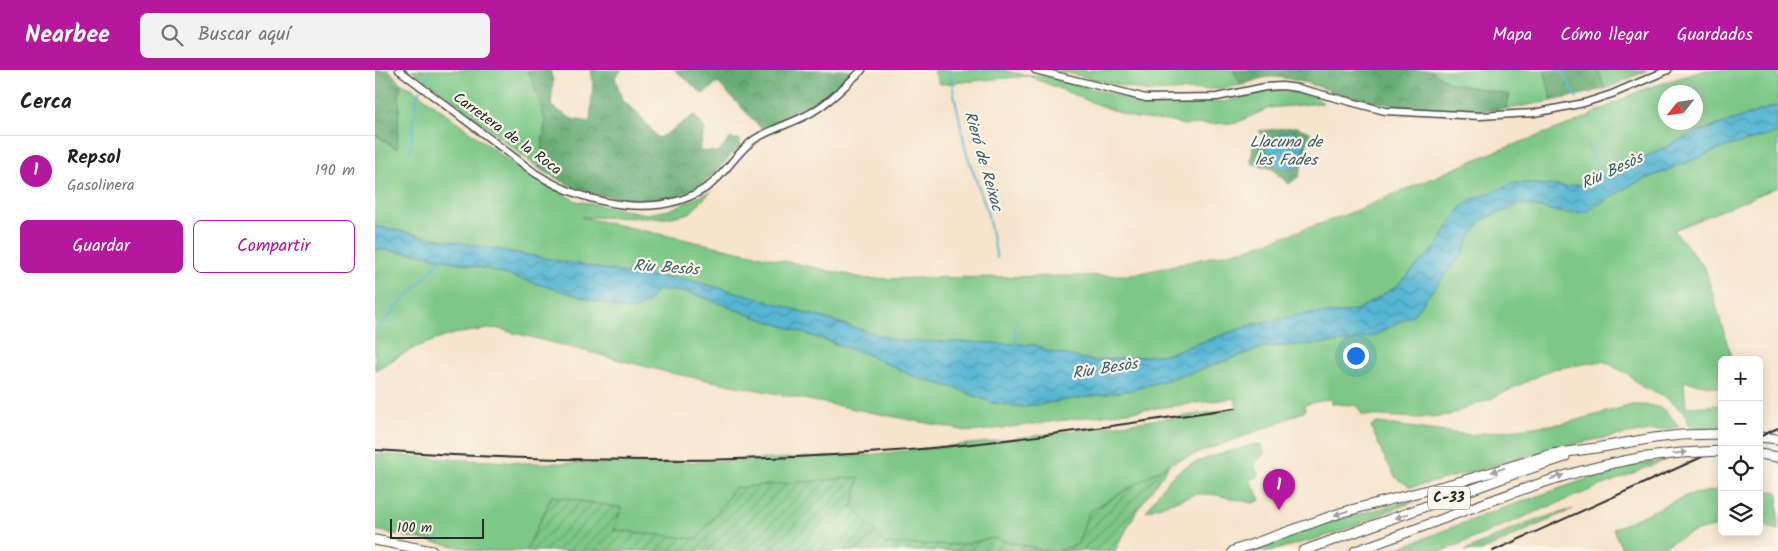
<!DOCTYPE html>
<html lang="es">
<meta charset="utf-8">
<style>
body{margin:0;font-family:Kalam,sans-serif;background:#f2f2f2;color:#222}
.controls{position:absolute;right:15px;bottom:15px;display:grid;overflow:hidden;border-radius:8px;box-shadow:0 2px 12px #0003}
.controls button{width:45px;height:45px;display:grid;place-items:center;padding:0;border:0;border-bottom:1px solid #e0e0e0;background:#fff;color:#222;font:25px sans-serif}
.compass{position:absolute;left:1283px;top:15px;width:45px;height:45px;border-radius:50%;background:#fff;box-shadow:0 2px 12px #0003;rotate:240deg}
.scale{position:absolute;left:15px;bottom:12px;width:94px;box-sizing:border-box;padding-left:5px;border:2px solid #2b2b2b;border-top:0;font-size:14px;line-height:18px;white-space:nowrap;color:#2b2b2b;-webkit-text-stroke:4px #fbf7ec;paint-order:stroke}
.you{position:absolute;left:980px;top:285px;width:18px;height:18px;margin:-12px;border:4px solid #fff;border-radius:50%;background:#1a73e8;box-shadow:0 0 0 8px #1a73e833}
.badge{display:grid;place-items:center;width:32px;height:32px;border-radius:50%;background:#b5179e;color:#fff;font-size:16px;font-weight:700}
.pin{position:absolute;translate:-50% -41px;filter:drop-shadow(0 1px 2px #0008)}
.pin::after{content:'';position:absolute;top:26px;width:18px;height:15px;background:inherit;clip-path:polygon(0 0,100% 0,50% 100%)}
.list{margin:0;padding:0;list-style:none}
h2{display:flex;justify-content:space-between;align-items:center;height:65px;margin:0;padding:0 20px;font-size:21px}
h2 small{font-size:16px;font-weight:400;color:#767676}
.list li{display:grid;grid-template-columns:32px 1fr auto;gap:15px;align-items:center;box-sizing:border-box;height:70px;padding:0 20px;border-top:1px solid #e0e0e0}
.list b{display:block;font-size:19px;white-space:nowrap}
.list p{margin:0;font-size:16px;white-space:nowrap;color:#767676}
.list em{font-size:16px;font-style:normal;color:#767676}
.actions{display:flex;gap:10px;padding:15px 20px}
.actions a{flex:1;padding:11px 0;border:1px solid #b5179e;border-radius:8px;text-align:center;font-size:18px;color:#b5179e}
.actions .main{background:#b5179e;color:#fff}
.icon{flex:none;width:28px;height:28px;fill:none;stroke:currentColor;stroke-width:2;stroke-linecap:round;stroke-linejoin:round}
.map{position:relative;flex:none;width:1403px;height:481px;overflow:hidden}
header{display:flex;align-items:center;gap:30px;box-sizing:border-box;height:70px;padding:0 25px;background:#b5179e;color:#fff}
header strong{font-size:24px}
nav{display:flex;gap:28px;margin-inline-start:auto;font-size:18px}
.search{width:350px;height:45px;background:#f2f2f2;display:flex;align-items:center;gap:12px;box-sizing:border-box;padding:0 18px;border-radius:8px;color:#767676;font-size:19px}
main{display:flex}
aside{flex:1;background:#fff}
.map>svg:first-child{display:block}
</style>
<header>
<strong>Nearbee</strong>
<div class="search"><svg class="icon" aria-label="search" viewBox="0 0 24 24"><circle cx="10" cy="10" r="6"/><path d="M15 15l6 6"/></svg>Buscar aquí</div>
<nav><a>Mapa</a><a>Cómo llegar</a><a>Guardados</a></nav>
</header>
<main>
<aside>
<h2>Cerca<small></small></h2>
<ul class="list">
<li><span class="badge">1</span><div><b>Repsol</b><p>Gasolinera</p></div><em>190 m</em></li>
</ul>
<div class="actions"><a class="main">Guardar</a><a>Compartir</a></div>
</aside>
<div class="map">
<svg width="1403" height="481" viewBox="0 0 1403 481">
<defs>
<pattern id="forest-crowns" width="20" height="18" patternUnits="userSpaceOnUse" patternTransform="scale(1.25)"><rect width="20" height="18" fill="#66ac73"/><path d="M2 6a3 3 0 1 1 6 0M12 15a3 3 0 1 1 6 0" fill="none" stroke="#548c5f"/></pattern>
<pattern id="garden-furrows" width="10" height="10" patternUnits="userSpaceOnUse" patternTransform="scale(1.25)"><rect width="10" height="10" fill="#7dc886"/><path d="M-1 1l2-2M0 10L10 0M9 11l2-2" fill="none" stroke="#67a36e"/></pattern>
<pattern id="water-waves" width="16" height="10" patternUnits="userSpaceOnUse" patternTransform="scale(1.25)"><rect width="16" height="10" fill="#55b6d3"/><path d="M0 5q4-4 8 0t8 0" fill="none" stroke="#4794ab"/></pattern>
</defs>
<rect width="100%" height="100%" fill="#fbf7ec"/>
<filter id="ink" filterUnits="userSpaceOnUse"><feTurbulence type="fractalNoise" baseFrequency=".02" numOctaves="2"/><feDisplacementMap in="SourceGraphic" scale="10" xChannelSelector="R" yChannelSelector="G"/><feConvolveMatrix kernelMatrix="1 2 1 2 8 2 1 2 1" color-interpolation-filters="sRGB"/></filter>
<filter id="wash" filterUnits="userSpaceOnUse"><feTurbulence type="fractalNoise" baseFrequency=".0096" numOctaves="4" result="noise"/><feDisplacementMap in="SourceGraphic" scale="20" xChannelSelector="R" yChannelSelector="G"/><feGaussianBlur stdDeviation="1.12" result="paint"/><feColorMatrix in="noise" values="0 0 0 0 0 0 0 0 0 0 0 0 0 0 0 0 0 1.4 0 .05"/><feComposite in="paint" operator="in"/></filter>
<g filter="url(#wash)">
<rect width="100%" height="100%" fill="#f6e4cc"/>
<path fill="#7dc886" stroke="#547a58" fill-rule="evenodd" d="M37,0H152L158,11L170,51L165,99L64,19Z
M558,0H627L654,6L664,5L771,33L848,32L884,23L904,20L937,26L948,33L894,38L861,53L809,55L793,51L760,48L726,36L654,6L565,14Z
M680,0H709L714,2L715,0H858L867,15L838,19L774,22Z
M1055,0H1169L1177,31L1130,39L1135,25L1075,13Z
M1223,0H1272L1230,19Z
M1331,0H1403V35L1322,62L1217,112L1191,117L1152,113H1140L1074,155L1063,175L1020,217L984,239L967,243L929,244L879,254L793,284L719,291L677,282L661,275L590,272L524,271L376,226L309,209L256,204L49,166L0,156V65L22,79L25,13L38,19L153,105L201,131L272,144L294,140L337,121L315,143L292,148L206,147L492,209L757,205L875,178L970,145L1114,84L1203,51L1269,19ZM1290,22H1320V52H1290Z
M1403,63V117L1299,160L1330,198L1357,290H1347V317L1345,318L1309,311L1311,337L1347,335V358L1315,357L1309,343L1288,325L1267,317L1253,304L1228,291L1178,299L1115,329L1074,345L1045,348L987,345L983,336L957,333L953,329L929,335L930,341L888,359L796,393L714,442L703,474L683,481H673L618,468L583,475L510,474L478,436L484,408L360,418L322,470L239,460L246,438L177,426L151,481H104L0,460V384L55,388L155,393L275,394L493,385L604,373L862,339L860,328L597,362L296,303L120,258L78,264L41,277L0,300V179L45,184L112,199L247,239H258L273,232L280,222L285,220L302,221L323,225L369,243L488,283L545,309L577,317L618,333L647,337L757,320L822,301L889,277L966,272L998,266L1017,256L1081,192L1088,183L1096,165L1106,150L1111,148L1147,134L1190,143L1211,142L1258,114L1350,77Z
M1257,335C1282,335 1289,335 1304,357C1266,362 1228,367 1191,376C1139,388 1088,406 1036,417L1021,408L1007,383L996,356L1003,353L1093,365L1191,353Z
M881,374L887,376L890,384L881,391L880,398L884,406L875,410L885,430L878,433L837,424H821L771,441C780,429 788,414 800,404C818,389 859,381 881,374Z
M1291,390L1158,443L1068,481H1016L1114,443L1241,399Z
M1347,419V455L1318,462L1278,481H1248L1238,459L1313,425Z
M1384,419L1403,422V460L1384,455Z
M1050,427L958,464L896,481H870L949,453Z
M1198,439L1106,481H1090L1151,453Z"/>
<path fill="url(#forest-crowns)" stroke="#486c4f" d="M0,0H14L25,13L22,79L0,64Z
M152,0H175L178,11L176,36L197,49L215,52L218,12L216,0H247L240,7L247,30L262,42L283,68L291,64L319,45L330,59L324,81L344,82L355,68L364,69L366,76L331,111L312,122L288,130L264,131L219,124L194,115L165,99L170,51L158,11Z
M300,0H474L477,3L459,21L431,40L387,59L343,13L328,24Z
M858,0H1055L1075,13L1135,25L1130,39C1084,44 1036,39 989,30C959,24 928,8 897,7C887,7 876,12 867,15Z
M1169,0H1223L1230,19L1177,31Z
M921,57L935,62L924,106L914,114L897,99L876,93L878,75L893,71L884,61Z"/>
<path fill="url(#garden-furrows)" stroke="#547a58" d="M796,393L762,440L740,481H683L703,474L714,442Z
M484,407L478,436L510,474L583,475L618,468L673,481H151L177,426L246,438L239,460L322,469L360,418Z"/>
<path fill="url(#water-waves)" stroke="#40707f" d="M1403,35V63L1350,77L1258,114L1211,142L1190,143L1147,134L1110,148L1106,151L1096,165L1088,183L1039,244L998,266L972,272L889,277L822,301L757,320L647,337L618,333L577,317L545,309L488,283L369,243L323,225L302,221L285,220L280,222L273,232L264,237L258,239H247L112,199L45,184L0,179V156L49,166L256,204L309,209L376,226L524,271L590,272L661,275L677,282L719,291L793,284L879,254L929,244L967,243L984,239L1020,217L1063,175L1079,146L1087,137L1096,130L1140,113H1152L1191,117L1217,112L1322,62Z
M919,61L929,71V83L926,95C905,111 876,79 903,65C907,63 914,62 919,61Z"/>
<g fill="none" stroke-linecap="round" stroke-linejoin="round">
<path stroke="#55b6d3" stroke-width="2" d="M574,0L591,81L612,141L622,188
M1186,0L1202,28
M49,16L56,0
M1206,57L1207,60
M1212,74L1228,108
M35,81L42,26L46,20
M639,257L642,277
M0,261L68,188"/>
</g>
</g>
<g filter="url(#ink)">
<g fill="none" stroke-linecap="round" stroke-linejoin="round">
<g stroke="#494743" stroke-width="9">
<path id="minor" d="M24,0L160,103C209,134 284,152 335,115C352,102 362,81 380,69C396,59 415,54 432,45C453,34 470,16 487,0
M660,0L771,28L842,27L890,17L907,16L923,18L1010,41L1105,46L1159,43L1209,33L1237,24L1293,0"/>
</g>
<g stroke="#494743" stroke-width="11">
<path id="highway" d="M1384,367L1403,369
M1384,384L1403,387
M0,470L57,481
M858,481L968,442L1087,411L1177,384L1221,378L1279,368L1306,365L1347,364
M928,481L1139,404L1190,387
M980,481C1075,449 1166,405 1264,388"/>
</g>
<use href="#minor" stroke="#fff" stroke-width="6"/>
<use href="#highway" stroke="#fff" stroke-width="9"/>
<path stroke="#2b2b2b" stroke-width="2" d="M1384,367L1403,358
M0,380C178,393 356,394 534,380C643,371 753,353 861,338
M1118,481L1347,378"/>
<g stroke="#494743" stroke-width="11" stroke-linecap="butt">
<path id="highway-bridge" d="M1264,388L1306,383L1347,381"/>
</g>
<use href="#highway-bridge" stroke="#fff" stroke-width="9"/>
</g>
<defs><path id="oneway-solid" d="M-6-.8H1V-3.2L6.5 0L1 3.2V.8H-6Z" transform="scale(1.25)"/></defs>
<g fill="#a0a0a0">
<use href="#oneway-solid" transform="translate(1305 383) rotate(-5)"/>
<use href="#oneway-solid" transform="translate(1123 400) rotate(163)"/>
<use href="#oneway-solid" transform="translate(1182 407) rotate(-18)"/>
<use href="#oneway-solid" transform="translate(966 443) rotate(162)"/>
<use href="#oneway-solid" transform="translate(1027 446) rotate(160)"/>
</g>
</g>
<g text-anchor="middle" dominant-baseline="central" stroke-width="4.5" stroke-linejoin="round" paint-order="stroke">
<rect fill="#fbf7ec" stroke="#696865" stroke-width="1" x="1053" y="416.5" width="42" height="23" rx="4"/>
<g font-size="14" font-weight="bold" fill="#2b2b2b">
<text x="1074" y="428">C-33</text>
</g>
<g font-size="15" fill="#2b2b2b" stroke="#fbf7ec">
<text transform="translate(132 64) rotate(36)">Carretera de la Roca</text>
</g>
<g font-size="16" font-style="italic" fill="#3a5c66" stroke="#fbf7ec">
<text x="911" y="72">Llacuna de<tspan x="911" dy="18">les Fades</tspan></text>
<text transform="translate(608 91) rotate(74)">Rieró de Reixac</text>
<text transform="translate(1237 101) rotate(-25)">Riu Besòs</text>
<text transform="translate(291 198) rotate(4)">Riu Besòs</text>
<text transform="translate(730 299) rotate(-9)">Riu Besòs</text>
</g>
</g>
</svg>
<div class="controls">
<button>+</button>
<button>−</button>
<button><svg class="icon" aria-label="locate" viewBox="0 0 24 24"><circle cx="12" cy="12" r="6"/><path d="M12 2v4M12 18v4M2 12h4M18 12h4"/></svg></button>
<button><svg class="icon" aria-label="layers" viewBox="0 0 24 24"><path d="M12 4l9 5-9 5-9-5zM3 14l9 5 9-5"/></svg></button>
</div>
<svg class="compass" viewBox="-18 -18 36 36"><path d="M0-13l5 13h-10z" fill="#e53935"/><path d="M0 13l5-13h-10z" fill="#767676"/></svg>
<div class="scale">100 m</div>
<div class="you"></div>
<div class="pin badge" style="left:904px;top:440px">1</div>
</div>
</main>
